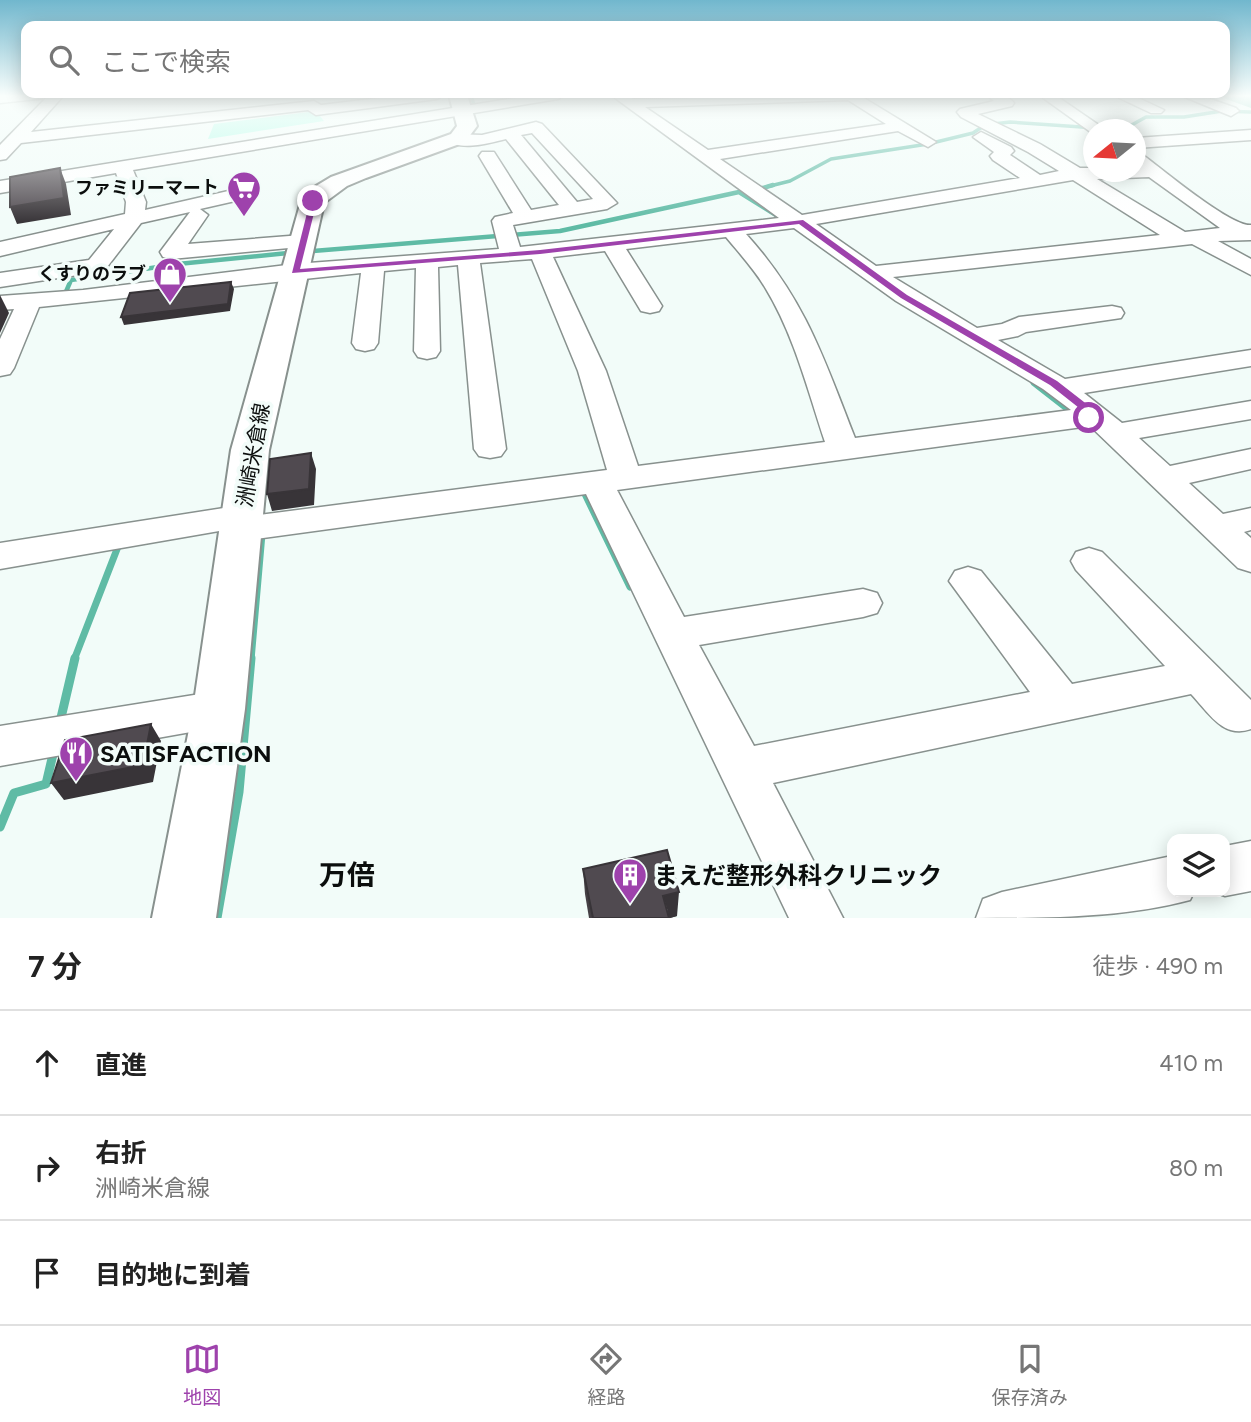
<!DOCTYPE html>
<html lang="ja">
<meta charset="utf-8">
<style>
body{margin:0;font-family:Figtree,"Noto Sans JP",sans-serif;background:#f2f2f2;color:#222}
.controls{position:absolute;right:21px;bottom:21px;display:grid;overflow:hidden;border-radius:14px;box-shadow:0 4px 18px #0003}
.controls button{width:63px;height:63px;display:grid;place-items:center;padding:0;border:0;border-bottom:2px solid #e0e0e0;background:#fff;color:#222;font:35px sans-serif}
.compass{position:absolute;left:1083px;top:119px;width:63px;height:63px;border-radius:50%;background:#fff;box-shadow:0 4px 18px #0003;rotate:252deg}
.stop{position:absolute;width:21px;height:21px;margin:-16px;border:5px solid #9e42ac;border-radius:50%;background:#fff}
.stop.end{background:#9e42ac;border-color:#fff;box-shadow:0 2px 7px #0008}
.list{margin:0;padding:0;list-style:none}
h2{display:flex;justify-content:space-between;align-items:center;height:91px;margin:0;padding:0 28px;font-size:30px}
h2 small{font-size:23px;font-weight:400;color:#767676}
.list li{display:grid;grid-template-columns:46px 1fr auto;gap:21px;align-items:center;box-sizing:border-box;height:105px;padding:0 28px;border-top:2px solid #e0e0e0}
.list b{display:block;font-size:26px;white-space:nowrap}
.list p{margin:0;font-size:23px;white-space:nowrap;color:#767676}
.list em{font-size:23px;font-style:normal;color:#767676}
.icon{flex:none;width:38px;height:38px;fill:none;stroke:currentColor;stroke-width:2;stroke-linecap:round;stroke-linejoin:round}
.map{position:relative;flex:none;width:1251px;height:918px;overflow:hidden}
.search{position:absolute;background:#fff;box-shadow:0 4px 18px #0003;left:21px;right:21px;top:21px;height:77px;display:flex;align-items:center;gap:18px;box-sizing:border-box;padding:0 24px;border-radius:14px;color:#767676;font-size:26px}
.sheet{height:406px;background:#fff}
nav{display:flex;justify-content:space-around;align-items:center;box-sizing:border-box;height:98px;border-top:2px solid #e0e0e0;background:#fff;font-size:19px;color:#767676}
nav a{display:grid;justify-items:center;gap:4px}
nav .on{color:#9e42ac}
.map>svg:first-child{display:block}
</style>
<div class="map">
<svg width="1251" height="918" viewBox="0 0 1251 918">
<rect width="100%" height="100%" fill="#f2fcf9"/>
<path fill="#aafce6" d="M316,111L324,121L208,139L214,124Z"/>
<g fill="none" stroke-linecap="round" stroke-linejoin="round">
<path stroke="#5fbba5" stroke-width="3.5" d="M471,95L474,105
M556,97L571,95
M766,187L790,181L831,159L928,144L973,133L985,125L1010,122L1111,129L1128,127L1146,117H1184L1222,111L1251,112"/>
<path stroke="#5fbba5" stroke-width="4.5" d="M756,190L773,185
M313,251L560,231L739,192L784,220
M65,294L71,280L178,264L288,253"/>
<path stroke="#5fbba5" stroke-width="5" d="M1033,383L1074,415"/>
<path stroke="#5fbba5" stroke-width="7" d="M585,494L630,587
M74,660L119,544
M251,660L262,534"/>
<path stroke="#5fbba5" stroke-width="9" d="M60,722L75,658
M0,827L14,793L46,784L54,750
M217,918L239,792L251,658"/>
<path fill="#5fbba5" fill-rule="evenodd" d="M1223,95L1251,96V108L1226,99Z"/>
<g stroke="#88918e" stroke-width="3">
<path id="minor" d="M0,95H48L47,97L49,95H64L31,132L314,101L321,105L405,95H444L437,99L316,115L308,110L21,143L6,159L0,160V145L46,98L0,103Z
M534,95H565L558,99L133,170L146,202L145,210L237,189L244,191L247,195L244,199L200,209L208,215L188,244L302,235L310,236L313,241L310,246L171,259L163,257L160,252L190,212L141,223L104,271L0,287V273L89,260L114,229L0,256V242L125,214L126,202L116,173L0,193V181Z
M611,95H627L633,99L859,95L936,142L928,147L898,131L720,159L802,215L1020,178L993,160L990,156L994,152L973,137L981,132L1011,147L1014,151L1010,155L1040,175L1059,171L1028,152L961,117L957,112L960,109L994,101L987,95C998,95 1007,94 1014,103L1012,106L978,114L1040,144L1080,168H1094V172H1136V154L1143,155C1162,169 1231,227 1251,225V240L1218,241L1251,259V275L1192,244L893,277L977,328L1002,324L1019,317L1112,306L1121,308L1124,313L1121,318L1026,332L1018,336L998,340L1065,379L1251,350V366L1084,393L1122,423L1251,401V419L1139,438L1170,466L1251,449V469L1189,483L1223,514L1251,508V530L1244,532L1251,538V572L1238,568L1090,426L617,490L684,617L863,589L877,593L882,603L877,613L863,617L699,645L754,746L1030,692L949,581L955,571L968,567L981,571L1072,684L1165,666L1076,570L1071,561L1076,552L1089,548L1102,552L1251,700V729C1223,739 1209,713 1191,694L773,783L843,918H789L586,494L242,541L230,537L225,530L0,569V543L243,505L255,508L259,515L607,470L578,371L532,259L480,263L506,449L501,456L490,458L479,456L474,449L458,265L438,267L440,351L436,357L427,359L418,357L414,351L416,268L384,271L378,343L374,349L365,351L356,349L352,343L361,273L39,307L14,368L10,374L0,376V339L14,309L0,310V296L83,290L295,264L499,249L492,221L495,217L513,213L479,156L482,152H494L531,210L559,205L506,139C490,143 459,152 446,139L454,134L482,135L536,122L542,124L617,203L607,209L513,225L520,247L779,218ZM848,100L886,124L708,150L645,107ZM532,133L593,199L577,202L521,135ZM1149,177L1220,228L1185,232L1097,179ZM1073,180L1160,235L876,266L816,224ZM794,228L896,301L1043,389L1071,410L855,438C824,359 805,299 746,234ZM726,237C740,254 755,270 766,289C794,335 808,391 825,442L638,466L606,371L553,257L605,251L641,311L650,313L659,311L662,306L626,249Z
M1039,95H1055L1106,130H1094L1092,133Z
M1113,95H1132L1164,110L1161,113H1151Z
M1180,95H1199L1236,108L1239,111L1231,116L1226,114Z
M1251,130V140L1136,148V138Z
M219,691L234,696L241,709L234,722L219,727L0,766V726Z
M1251,841V891L1225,896L1214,892H1225V846Z
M1172,856V892H1194L1190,900C1123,918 1046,918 976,918L983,899L1002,892Z"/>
</g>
<g stroke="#88918e" stroke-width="4">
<path id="major" d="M449,95H467L477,126L465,142L366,178L347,186L324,203L269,450L245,709L216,918H152L193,709L231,450L301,201L316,186L331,177L451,134L457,126Z"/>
</g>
<use href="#minor" fill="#fff" fill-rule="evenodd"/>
<use href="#major" fill="#fff" fill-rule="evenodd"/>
</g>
<path fill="#454045" d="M583,869L677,916L670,918H589L585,894Z"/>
<path fill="#383438" d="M71,95H117L73,98Z
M60,168L66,184L71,215L17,224L10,207Z
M231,282L234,289L230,311L124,325L121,317Z
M0,295L9,313L0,333Z
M311,453L316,469L314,505L272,511L267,494Z
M151,724L161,741L153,782L64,800L51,783Z
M679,892L677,916L670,918L663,896Z"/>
<path fill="#504a50" stroke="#383438" stroke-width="2" d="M60,168L64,198L10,207V177Z
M231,282L228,304L121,317L130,293Z
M311,453L309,489L267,494L270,459Z
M151,724L143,765L51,783L65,740Z
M667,850L679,892L663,896L669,918H593L583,869Z"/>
<linearGradient id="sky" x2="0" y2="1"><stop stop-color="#71b7cd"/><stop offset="0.43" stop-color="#f9fefc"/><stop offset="1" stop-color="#f9fefc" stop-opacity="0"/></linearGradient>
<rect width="1251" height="223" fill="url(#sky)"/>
<path fill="#9e42ac" d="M313,199L317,201L300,269L540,250L803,220L907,295L1057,381L1102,416L1097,420H1085L1084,418L1088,415L1050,385L901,298L799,224L540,254L292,273L310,201Z"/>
<defs>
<g id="supermarket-pin" transform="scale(1.75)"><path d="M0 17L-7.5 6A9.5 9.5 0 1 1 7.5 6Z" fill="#9e42ac" stroke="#f2fcf9"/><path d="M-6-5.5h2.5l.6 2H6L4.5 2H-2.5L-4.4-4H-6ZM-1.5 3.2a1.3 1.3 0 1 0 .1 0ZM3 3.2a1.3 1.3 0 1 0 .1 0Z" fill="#fff"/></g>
<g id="shop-pin" transform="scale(1.75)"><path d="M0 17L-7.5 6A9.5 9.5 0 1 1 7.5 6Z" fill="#9e42ac" stroke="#f2fcf9"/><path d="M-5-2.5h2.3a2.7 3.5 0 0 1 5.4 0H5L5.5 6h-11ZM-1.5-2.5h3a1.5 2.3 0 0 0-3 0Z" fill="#fff"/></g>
<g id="restaurant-pin" transform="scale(1.75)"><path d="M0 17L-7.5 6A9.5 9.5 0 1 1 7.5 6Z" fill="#9e42ac" stroke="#f2fcf9"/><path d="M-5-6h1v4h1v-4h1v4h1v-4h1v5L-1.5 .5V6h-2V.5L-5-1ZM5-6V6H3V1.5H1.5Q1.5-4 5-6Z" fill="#fff"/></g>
<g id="building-pin" transform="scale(1.75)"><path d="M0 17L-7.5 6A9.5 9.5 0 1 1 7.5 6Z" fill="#9e42ac" stroke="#f2fcf9"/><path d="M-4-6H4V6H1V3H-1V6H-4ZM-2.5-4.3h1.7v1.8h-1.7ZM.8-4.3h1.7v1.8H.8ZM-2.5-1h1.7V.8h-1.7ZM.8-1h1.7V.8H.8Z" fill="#fff"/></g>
</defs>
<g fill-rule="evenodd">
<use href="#supermarket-pin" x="244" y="188"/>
<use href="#shop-pin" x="170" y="274"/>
<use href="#restaurant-pin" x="76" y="753"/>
<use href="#building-pin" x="630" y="875"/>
</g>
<g text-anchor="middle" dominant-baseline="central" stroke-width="7" stroke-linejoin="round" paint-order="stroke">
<g font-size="18" font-weight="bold" fill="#0b0e0d" stroke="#f2fcf9" text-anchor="end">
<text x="219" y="188">ファミリーマート</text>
<text x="146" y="274">くすりのラブ</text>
</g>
<g font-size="21" fill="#0b0e0d" stroke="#f2fcf9">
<text transform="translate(253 455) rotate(-80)">洲崎米倉線</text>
</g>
<g font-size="24" font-weight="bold" fill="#0b0e0d" stroke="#f2fcf9" text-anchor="start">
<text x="100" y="753">SATISFACTION</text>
<text x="654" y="875">まえだ整形外科クリニック</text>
</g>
<g font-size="28" font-weight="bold" fill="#0b0e0d" stroke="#f2fcf9">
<text x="347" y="875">万倍</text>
</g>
</g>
</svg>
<div class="controls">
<button><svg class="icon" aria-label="layers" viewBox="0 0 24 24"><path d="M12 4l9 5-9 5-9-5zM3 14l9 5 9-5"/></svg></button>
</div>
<svg class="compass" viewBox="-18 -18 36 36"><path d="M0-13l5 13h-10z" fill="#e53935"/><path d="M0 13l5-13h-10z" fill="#767676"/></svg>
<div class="stop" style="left:1089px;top:418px"></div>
<div class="stop end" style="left:313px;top:201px"></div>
<div class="search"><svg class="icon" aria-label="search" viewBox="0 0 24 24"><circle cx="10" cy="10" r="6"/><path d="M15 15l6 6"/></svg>ここで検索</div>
</div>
<section class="sheet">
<h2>7 分<small>徒歩 · 490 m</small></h2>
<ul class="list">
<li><svg class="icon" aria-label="ahead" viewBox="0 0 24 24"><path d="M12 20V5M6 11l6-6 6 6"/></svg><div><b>直進</b></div><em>410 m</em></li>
<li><svg class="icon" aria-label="right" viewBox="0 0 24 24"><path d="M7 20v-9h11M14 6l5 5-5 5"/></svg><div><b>右折</b><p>洲崎米倉線</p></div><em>80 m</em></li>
<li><svg class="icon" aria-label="arrive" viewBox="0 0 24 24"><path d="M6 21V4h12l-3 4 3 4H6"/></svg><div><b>目的地に到着</b></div></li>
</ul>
</section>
<nav>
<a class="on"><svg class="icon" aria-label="map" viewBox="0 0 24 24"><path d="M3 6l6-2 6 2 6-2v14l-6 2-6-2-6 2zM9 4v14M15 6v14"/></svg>地図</a>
<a><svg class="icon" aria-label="directions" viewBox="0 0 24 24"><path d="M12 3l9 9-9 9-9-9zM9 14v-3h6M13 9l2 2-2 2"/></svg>経路</a>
<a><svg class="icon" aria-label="saved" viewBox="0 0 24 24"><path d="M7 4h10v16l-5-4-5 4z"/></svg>保存済み</a>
</nav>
